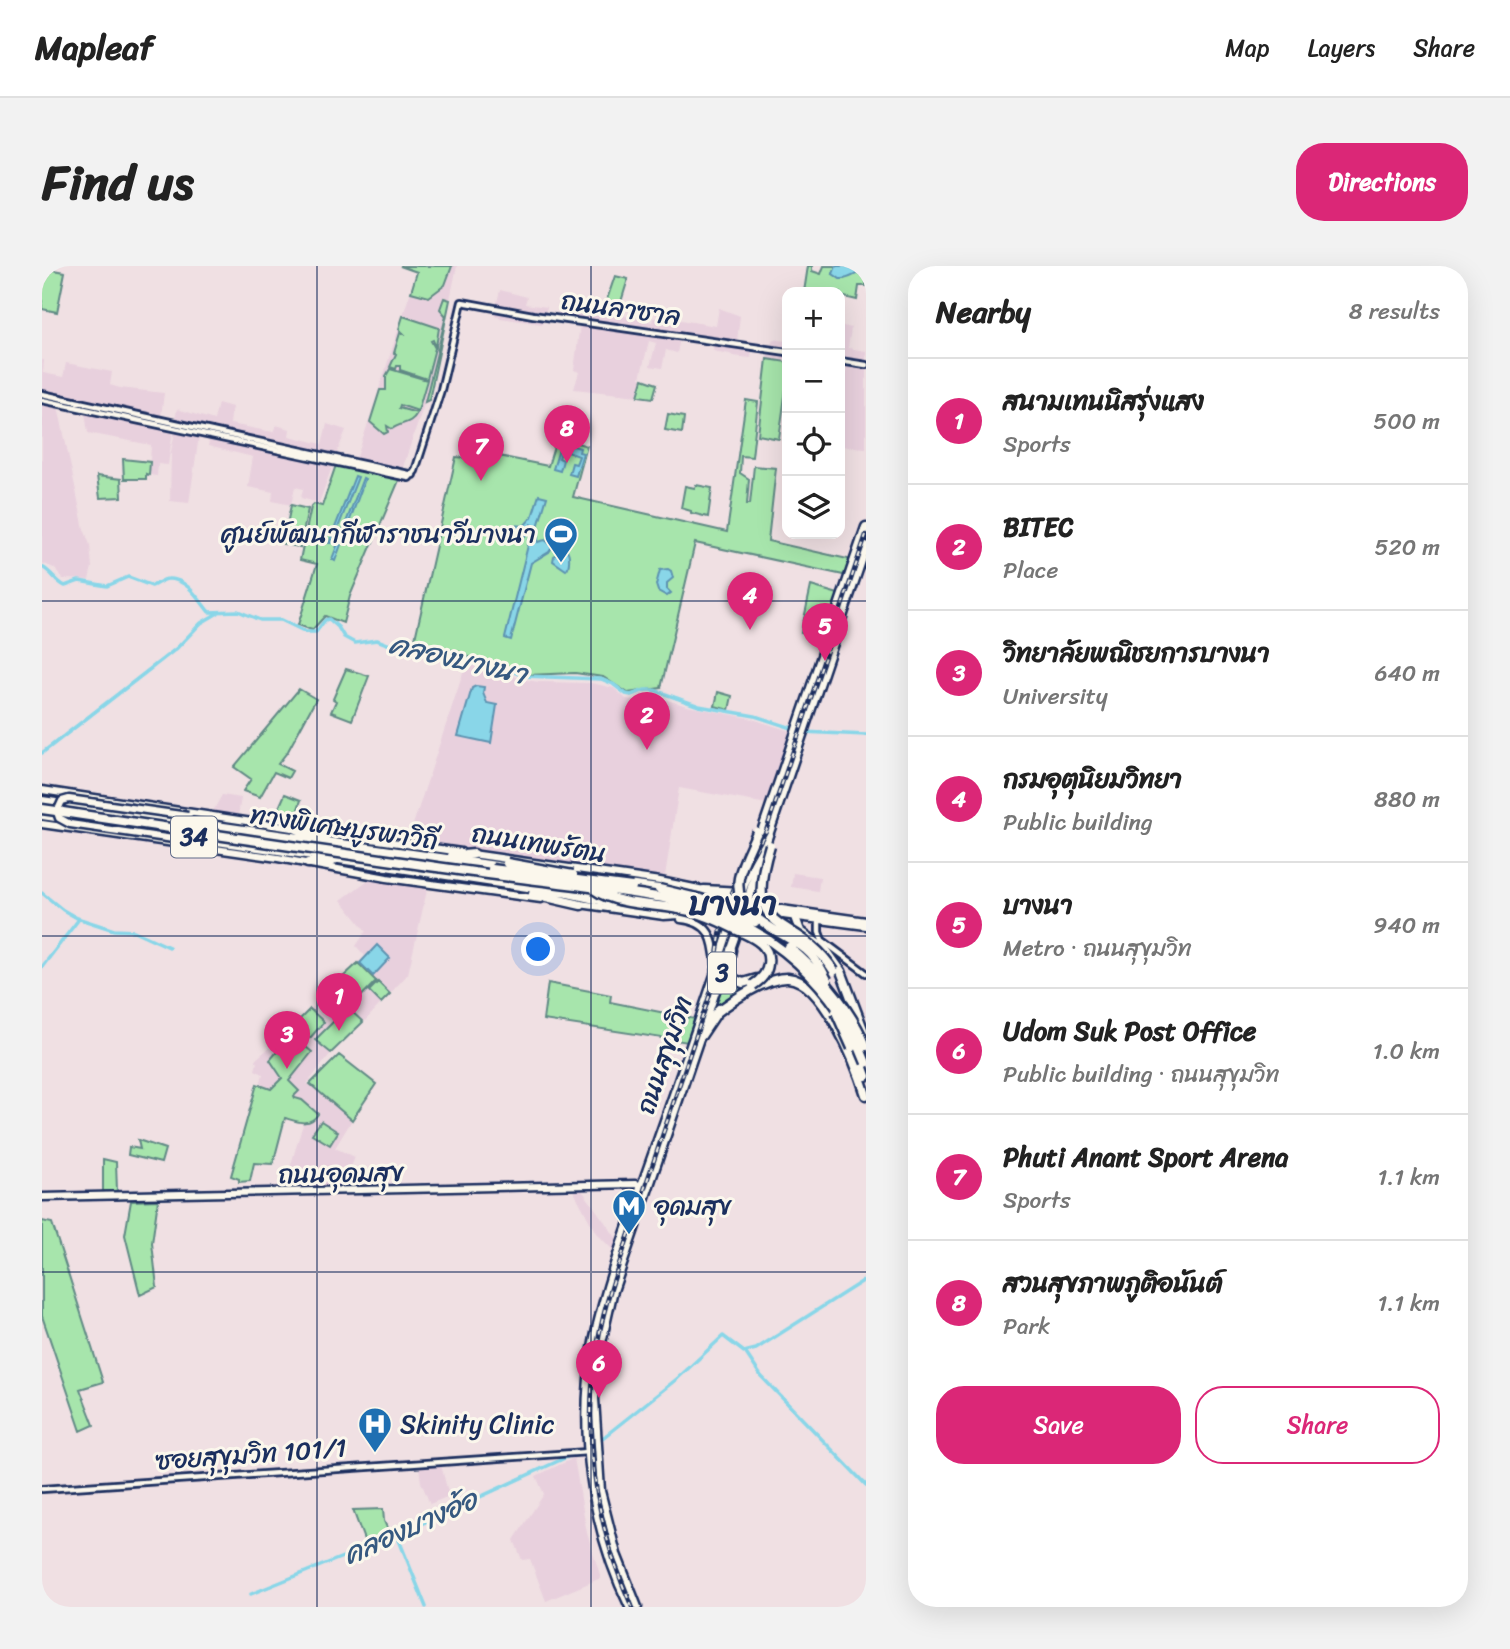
<!DOCTYPE html>
<meta charset="utf-8">
<style>
body{margin:0;font-family:Sriracha,"Playpen Sans Thai",sans-serif;background:#f2f2f2;color:#222}
.controls{position:absolute;right:21px;top:21px;display:grid;overflow:hidden;border-radius:14px;box-shadow:0 7px 28px #0002}
.controls button{width:63px;height:63px;display:grid;place-items:center;padding:0;border:0;border-bottom:2px solid #e0e0e0;background:#fff;color:#222;font:35px sans-serif}
.you{position:absolute;left:497px;top:684px;width:24px;height:24px;margin:-18px;border:5px solid #fff;border-radius:50%;background:#1a73e8;box-shadow:0 0 0 10px #1a73e833}
.badge{display:grid;place-items:center;width:46px;height:46px;border-radius:50%;background:#db2777;color:#fff;font-size:23px;font-weight:700}
.pin{position:absolute;translate:-50% -58px;filter:drop-shadow(0 2px 4px #0008)}
.pin::after{content:'';position:absolute;top:37px;width:24px;height:21px;background:inherit;clip-path:polygon(0 0,100% 0,50% 100%)}
.list{margin:0;padding:0;list-style:none}
h2{display:flex;justify-content:space-between;align-items:center;height:91px;margin:0;padding:0 28px;font-size:30px}
h2 small{font-size:23px;font-weight:400;color:#767676}
.list li{display:grid;grid-template-columns:46px 1fr auto;gap:21px;align-items:center;box-sizing:border-box;height:126px;padding:0 28px;border-top:2px solid #e0e0e0}
.list b{display:block;font-size:26px;white-space:nowrap}
.list p{margin:0;font-size:23px;white-space:nowrap;color:#767676}
.list em{font-size:23px;font-style:normal;color:#767676}
.actions{display:flex;gap:14px;padding:21px 28px}
.actions a{flex:1;padding:16px 0;border:2px solid #db2777;border-radius:28px;text-align:center;font-size:24px;color:#db2777}
.actions .main{background:#db2777;color:#fff}
.icon{flex:none;width:38px;height:38px;fill:none;stroke:currentColor;stroke-width:2;stroke-linecap:round;stroke-linejoin:round}
.map{position:relative;flex:none;width:824px;height:1341px;overflow:hidden;border-radius:28px}
header{display:flex;align-items:center;gap:42px;box-sizing:border-box;height:98px;padding:0 35px;background:#fff;border-bottom:2px solid #e0e0e0}
header strong{font-size:33px}
nav{display:flex;gap:38px;margin-inline-start:auto;font-size:24px}
.intro{display:flex;align-items:center;justify-content:space-between;box-sizing:border-box;height:168px;padding:0 42px}
h1{margin:0;font-size:49px}
.button{padding:18px 32px;border-radius:28px;background:#db2777;color:#fff;font-size:24px;font-weight:700}
main{display:flex;gap:42px;padding:0 42px}
aside{flex:1;background:#fff;border-radius:28px;box-shadow:0 7px 28px #0002}
.map>svg:first-child{display:block}
</style>
<header>
<strong>Mapleaf</strong>
<nav><a>Map</a><a>Layers</a><a>Share</a></nav>
</header>
<div class="intro"><h1>Find us</h1><a class="button">Directions</a></div>
<main>
<div class="map">
<svg width="824" height="1341" viewBox="0 0 824 1341">
<rect width="100%" height="100%" fill="#f0e0e3"/>
<filter id="ink" filterUnits="userSpaceOnUse"><feTurbulence type="fractalNoise" baseFrequency=".0143" numOctaves="2"/><feDisplacementMap in="SourceGraphic" scale="14" xChannelSelector="R" yChannelSelector="G"/><feConvolveMatrix kernelMatrix="1 2 1 2 8 2 1 2 1" color-interpolation-filters="sRGB"/></filter>
<g filter="url(#ink)">
<path fill="#e8d0dd" d="M382,0H415L387,134L383,136L360,204L314,194L375,6Z
M458,24L485,31L483,38L505,41L503,48L516,50L519,40L559,50L561,45L610,56L611,52L633,53L674,60L677,42L698,50L695,75L729,80L731,73L745,75V96L725,93L726,85L710,83L709,92L691,90L688,88L671,85L672,77L638,72L635,87L624,84L620,102L608,100L614,77L607,75L598,112L601,113L596,130L532,123L537,106L532,104L538,58L503,52L500,58L458,52L452,49Z
M798,59L809,62L806,82L824,85V95L805,93V97L824,100V182L798,180V153L805,98L798,96Z
M0,94H2L1,107L21,111L24,97L70,106L68,119L78,122L122,127L119,151L0,126Z
M0,136L16,140L42,263L48,279L50,301L47,314L21,313L12,302L0,297Z
M176,137L190,141L188,158L231,166L234,159L248,163L247,170L280,178L285,158L304,164L294,189L133,154L135,143L172,154Z
M43,146L131,164L126,199L116,198L115,210L107,209L109,179L46,167Z
M133,165L157,170L147,237L128,235L129,186Z
M168,171L291,198L277,237L259,232L261,223L253,221L249,239L230,235L231,226L206,221L211,191L166,180Z
M424,398L439,402L454,401L478,413L498,416L549,417L572,422L584,433L593,434L599,428H605L645,440L707,452L751,466L725,538L637,522L623,610L365,577Z
M180,529L199,532L196,550L171,545Z
M751,607L778,611L776,625L749,621Z
M329,612L386,620L366,708L322,756L305,742L273,773L289,787L265,818H268L310,854L293,882L313,891L301,921L242,922L261,858L244,852L250,834L218,819L221,808L213,804L215,797L213,794L243,768L323,690L314,680L324,665L299,634Z
M539,923L578,977L574,987L554,967L531,924Z
M532,1192L545,1267L559,1312L504,1335L488,1293L480,1294L472,1274L502,1228L494,1210Z
M399,1199L407,1230L388,1238L379,1216L377,1201Z"/>
<path fill="#a7e5ac" stroke="#618a85" stroke-width="2" d="M358,0H410L403,19L387,31L369,26L375,6Z
M766,0H770V5L779,8L782,0H794L791,8L802,13L816,5L824,6V20H817L815,34L798,30V26H762Z
M0,2L23,6L15,46L0,43Z
M573,10L586,13L575,49L561,45Z
M402,32L408,34L387,134L383,136L404,50L398,43Z
M361,50L397,62L394,81L391,74L389,75L393,82L385,113L358,104V100H355L354,103L348,101L354,88L352,87L358,67L362,68L357,63Z
M725,93L745,96V116L737,173L716,169Z
M348,103L385,114L376,145L358,139L357,142L375,147C369,159 359,156 350,163L345,160L346,166L342,168L328,156L338,124H344V110Z
M601,113L615,118L611,132L596,130Z
M704,134L716,136L710,191L699,190L698,207L707,213L705,238H708L712,200L734,202L726,275L810,294L806,310L653,277L619,422L586,427L561,411L533,407L485,409L461,398L435,395L413,384H388L372,377L414,191L451,194L452,189L506,200L515,171L545,180L531,231L685,266Z
M626,148L642,151L640,167L623,164Z
M81,193L108,196L107,209L104,208V213H82Z
M294,199L358,212L308,330L301,357L283,350L270,364L256,359L275,298L258,294L269,241L272,238L280,240Z
M55,210L79,213L80,231L58,232Z
M654,219L670,222L666,251L649,247V245L639,242L643,220L653,222Z
M249,239L266,243L258,281L241,278Z
M769,320L796,328L781,371L759,367Z
M304,403L327,410L310,454L289,446L294,435L291,433Z
M257,423L274,433L246,485L236,498L250,505L246,512L232,506L218,531L201,525L209,513L192,501Z
M676,426L690,430L687,444L673,440Z
M243,528L259,534L251,558L231,555Z
M316,697L334,715L307,743L321,756L289,787L273,774L305,742L286,725Z
M682,710L691,719H708L670,745Z
M336,716L348,728L339,737L327,725Z
M506,717L569,729L568,736L653,753L646,776L501,754Z
M268,743L282,756L268,772L257,762L255,763L251,760Z
M249,769L270,786L247,815L257,825L252,830L253,832L260,834L276,848C268,861 256,856 243,852L231,898L212,897L208,915L197,916V913L189,910L215,818L229,823L240,812L228,794Z
M297,789L334,818L310,854L268,818Z
M279,855L296,866L288,879L270,868Z
M96,874L123,883L119,897L86,889L87,881L98,883Z
M61,893L74,896L75,925H61Z
M116,934L110,977L115,1021L98,1029L83,969L89,935Z
M0,955L10,957L61,1116L38,1123L52,1159L39,1165L0,1050Z
M341,1243L342,1255L350,1273L325,1282L311,1244Z"/>
<path fill="#89d6e8" stroke="#5d93b1" stroke-width="2" d="M794,0H824V6C814,5 809,14 798,13L791,8Z
M524,178L538,182L537,186L541,187L534,210L527,208L530,197L534,198L537,190L520,184L517,192L521,194L518,205L511,203L518,180L522,182Z
M313,210L316,211L290,277H287Z
M321,212L323,213L293,295L290,293Z
M497,229L505,231L496,261V276L503,274L511,280L507,286L489,297L469,374L463,372L491,259L489,258L484,269L476,276L469,273L472,259L482,260L490,251Z
M521,283L525,284C528,288 528,301 524,304L511,295L512,290Z
M626,303L629,305L631,312L625,317V323L629,327L625,330L616,325L614,319L618,304Z
M434,420L442,421L441,427L445,437L455,439L449,477L416,470L430,422Z
M335,679L348,692L331,710L318,697Z"/>
<g fill="none" stroke-linecap="round" stroke-linejoin="round">
<path stroke="#89d6e8" stroke-width="3.5" d="M0,301C10,306 13,315 23,320L37,315L65,320L86,311L110,320C115,318 121,313 126,313C145,312 157,334 167,346L196,345L218,354H239L264,366H274L283,354L287,353L296,361L302,371L313,377L335,374L353,381L375,382L389,386H412L434,398L457,399L481,410L559,413L571,418L584,428L589,429L603,424H612L657,440L713,450L753,463
M760,466L824,469
M0,487L135,382L159,357L176,347
M0,627L21,644L35,652L72,664L92,665L127,681
M0,701L37,653
M703,1086L719,1110L824,1219
M558,1174L636,1112L681,1070L702,1086L714,1083L824,1013
M355,1269L384,1341
M209,1328L355,1269L525,1191"/>
<g stroke="#1b2f5e" stroke-width="10">
<path id="minor" d="M798,95L824,99
M0,128L371,209
M0,134L367,212L373,205L399,124L420,36L491,49L745,86
M777,654V666L780,674L824,707
M0,1223L546,1186"/>
</g>
<g stroke="#1b2f5e" stroke-width="11">
<path id="major" d="M0,524L256,563
M0,558L236,592L345,612L499,633
M267,564L419,586
M430,588L618,615L662,624L705,638L824,655
M538,638L622,650L652,648
M687,644H703L824,660
M639,653C668,656 672,672 674,699
M688,686L696,663
M0,931L593,918L602,920
M587,1341C548,1262 535,1163 551,1076C564,1014 587,954 608,894C636,815 663,737 689,658
M596,1341L575,1288L559,1225L553,1133L557,1090L571,1028L684,696"/>
</g>
<g stroke="#1b2f5e" stroke-width="13">
<path id="highway" d="M0,535L461,601
M0,549L526,627L572,637
M255,563L282,572
M410,590L432,588
M266,597L291,595
M585,619L617,623
M527,623L559,626
M662,624L699,626
M491,628L539,639
M696,636L824,261
M705,638L719,590L824,280
M753,651L758,665L784,684L799,705L824,771
M689,684L686,700L689,712L701,717L715,713
M674,747C691,734 725,711 746,712C782,715 815,800 824,829
M659,770L677,743
M813,780L824,810"/>
</g>
<use href="#minor" stroke="#fbf7ec" stroke-width="4.5"/>
<use href="#major" stroke="#fbf7ec" stroke-width="6"/>
<use href="#highway" stroke="#fbf7ec" stroke-width="8"/>
<g stroke="#1b2f5e" stroke-width="4.5">
<path id="rail" d="M590,1341C543,1238 536,1123 571,1016L670,722L681,650L692,622L724,565L824,269"/>
</g>
<use href="#rail" stroke="#fbf7ec" stroke-width="2" stroke-dasharray="5" stroke-linecap="butt"/>
<g stroke="#1b2f5e" stroke-width="11" stroke-linecap="butt">
<path id="major-bridge" d="M145,575L28,558L17,552L15,546L20,535L27,533L146,550"/>
</g>
<g stroke="#1b2f5e" stroke-width="13" stroke-linecap="butt">
<path id="highway-bridge" d="M0,543C149,565 297,588 446,608C492,614 538,619 583,626C616,631 650,635 681,649C747,678 798,729 824,797
M715,566C709,580 700,596 697,612C690,650 738,664 763,683C773,691 779,701 785,714
M728,579C698,675 754,645 792,705
M465,597L531,609
M450,603L590,621
M617,623L659,633L713,656
M553,624C575,640 620,638 647,645C665,649 681,657 697,665C712,672 729,679 726,698C725,708 719,714 711,719
M747,681C779,708 807,741 824,780
M794,746L810,782"/>
</g>
<use href="#major-bridge" stroke="#fbf7ec" stroke-width="6"/>
<use href="#highway-bridge" stroke="#fbf7ec" stroke-width="8"/>
</g>
</g>
<path fill="none" stroke="#1b2f5e" stroke-width="2" stroke-opacity="0.55" d="M275,0V1341M549,0V1341M0,335H824M0,670H824M0,1006H824"/>
<defs>
<g id="stadium-pin" transform="scale(1.75)"><path d="M0 17L-7.5 6A9.5 9.5 0 1 1 7.5 6Z" fill="#1f6fb2" stroke="#fbf7ec"/><path d="M0-5a6.5 5 0 1 0 0 10a6.5 5 0 1 0 0-10ZM-3.5-1.8h7v3.6h-7Z" fill="#fff"/></g>
<g id="metro-pin" transform="scale(1.75)"><path d="M0 17L-7.5 6A9.5 9.5 0 1 1 7.5 6Z" fill="#1f6fb2" stroke="#fbf7ec"/><path d="M-5.5 5V-5H-3L0 0L3-5H5.5V5H3V-.5L0 4L-3-.5V5Z" fill="#fff"/></g>
<g id="hospital-pin" transform="scale(1.75)"><path d="M0 17L-7.5 6A9.5 9.5 0 1 1 7.5 6Z" fill="#1f6fb2" stroke="#fbf7ec"/><path d="M-5-5h3v3.5h4V-5h3V5h-3V1.5h-4V5h-3Z" fill="#fff"/></g>
</defs>
<g fill-rule="evenodd">
<use href="#stadium-pin" x="519" y="268"/>
<use href="#metro-pin" x="587" y="940"/>
<use href="#hospital-pin" x="333" y="1158"/>
</g>
<g text-anchor="middle" dominant-baseline="central" stroke-width="6" stroke-linejoin="round" paint-order="stroke">
<g fill="#fbf7ec" stroke="#5e6b89" stroke-width="2">
<rect x="129" y="550.5" width="46" height="41" rx="5"/>
<rect x="666" y="686.5" width="28" height="41" rx="5"/>
</g>
<g font-size="24" font-weight="bold" fill="#1b2f5e">
<text x="152" y="571">34</text>
<text x="680" y="707">3</text>
</g>
<g font-size="26" fill="#1b2f5e" stroke="#fbf7ec">
<text transform="translate(579 42) rotate(8)">ถนนลาซาล</text>
<text transform="translate(302 561) rotate(8)">ทางพิเศษบูรพาวิถี</text>
<text transform="translate(497 577) rotate(9)">ถนนเทพรัตน</text>
<text transform="translate(622 789) rotate(-71)">ถนนสุขุมวิท</text>
<text transform="translate(299 907) rotate(-1)">ถนนอุดมสุข</text>
<text transform="translate(209 1188) rotate(-4)">ซอยสุขุมวิท 101/1</text>
</g>
<g font-size="26" fill="#1b2f5e" stroke="#fbf7ec" text-anchor="start">
<text x="494" y="268" text-anchor="end">ศูนย์พัฒนากีฬาราชนาวีบางนา</text>
<text x="612" y="940">อุดมสุข</text>
<text x="358" y="1158">Skinity Clinic</text>
</g>
<g font-size="28" font-style="italic" fill="#365980" stroke="#fbf7ec">
<text transform="translate(416 393) rotate(13)">คลองบางนา</text>
<text transform="translate(368 1261) rotate(-24)">คลองบางอ้อ</text>
</g>
<g font-size="33" font-weight="bold" fill="#1b2f5e" stroke="#fbf7ec">
<text x="691" y="638">บางนา</text>
</g>
</g>
</svg>
<div class="controls">
<button>+</button>
<button>−</button>
<button><svg class="icon" aria-label="locate" viewBox="0 0 24 24"><circle cx="12" cy="12" r="6"/><path d="M12 2v4M12 18v4M2 12h4M18 12h4"/></svg></button>
<button><svg class="icon" aria-label="layers" viewBox="0 0 24 24"><path d="M12 4l9 5-9 5-9-5zM3 14l9 5 9-5"/></svg></button>
</div>
<div class="you"></div>
<div class="pin badge" style="left:297px;top:765px">1</div>
<div class="pin badge" style="left:605px;top:484px">2</div>
<div class="pin badge" style="left:245px;top:803px">3</div>
<div class="pin badge" style="left:708px;top:364px">4</div>
<div class="pin badge" style="left:783px;top:395px">5</div>
<div class="pin badge" style="left:557px;top:1132px">6</div>
<div class="pin badge" style="left:439px;top:215px">7</div>
<div class="pin badge" style="left:525px;top:197px">8</div>
</div>
<aside>
<h2>Nearby<small>8 results</small></h2>
<ul class="list">
<li><span class="badge">1</span><div><b>สนามเทนนิสรุ่งแสง</b><p>Sports</p></div><em>500 m</em></li>
<li><span class="badge">2</span><div><b>BITEC</b><p>Place</p></div><em>520 m</em></li>
<li><span class="badge">3</span><div><b>วิทยาลัยพณิชยการบางนา</b><p>University</p></div><em>640 m</em></li>
<li><span class="badge">4</span><div><b>กรมอุตุนิยมวิทยา</b><p>Public building</p></div><em>880 m</em></li>
<li><span class="badge">5</span><div><b>บางนา</b><p>Metro · ถนนสุขุมวิท</p></div><em>940 m</em></li>
<li><span class="badge">6</span><div><b>Udom Suk Post Office</b><p>Public building · ถนนสุขุมวิท</p></div><em>1.0 km</em></li>
<li><span class="badge">7</span><div><b>Phuti Anant Sport Arena</b><p>Sports</p></div><em>1.1 km</em></li>
<li><span class="badge">8</span><div><b>สวนสุขภาพภูติอนันต์</b><p>Park</p></div><em>1.1 km</em></li>
</ul>
<div class="actions"><a class="main">Save</a><a>Share</a></div>
</aside>
</main>
